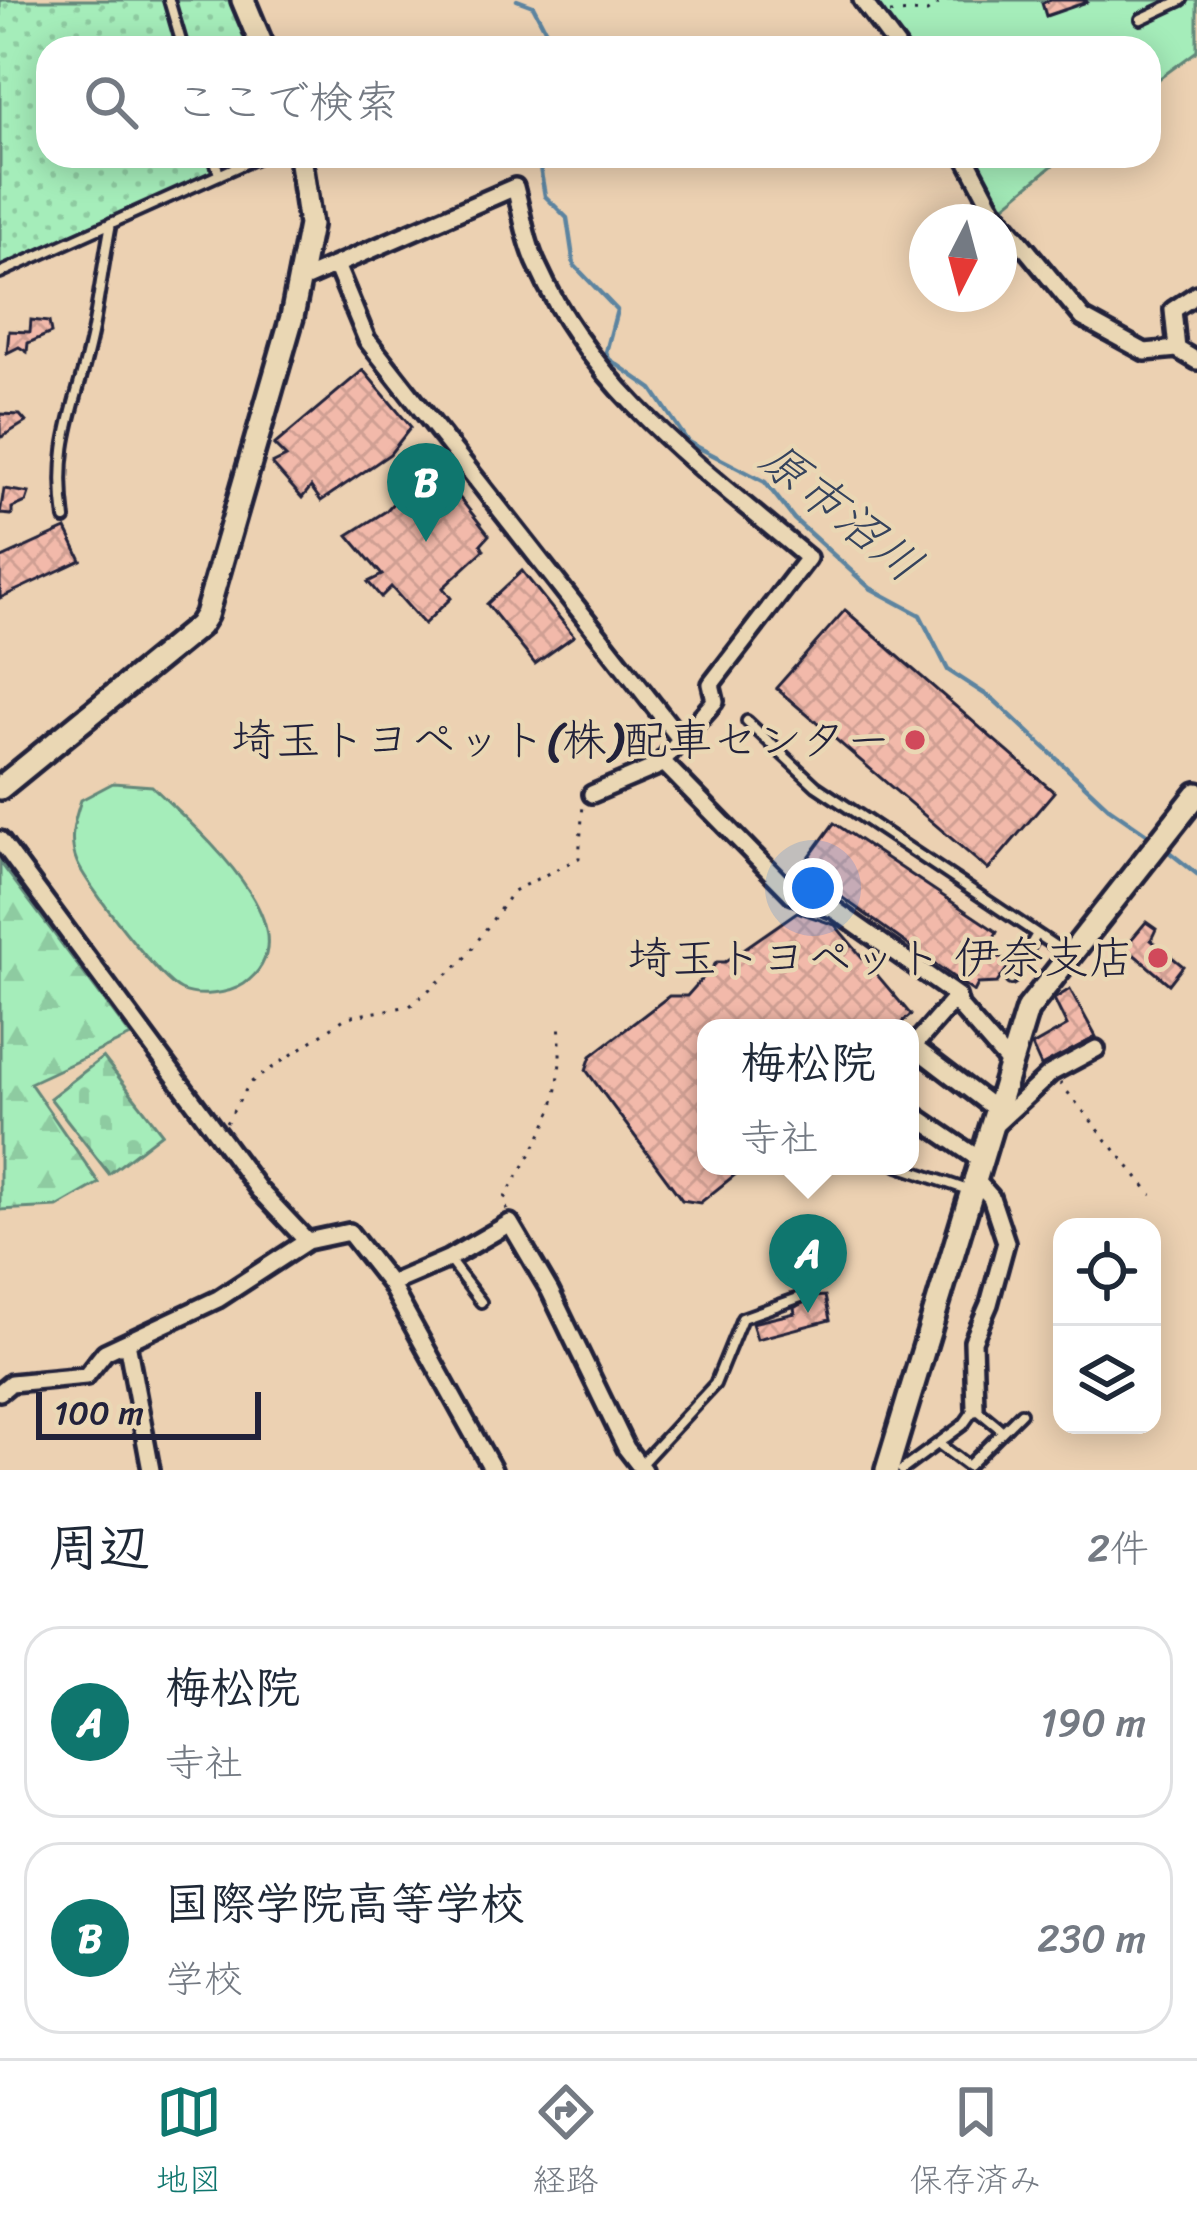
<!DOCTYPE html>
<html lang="ja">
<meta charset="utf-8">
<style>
body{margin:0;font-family:Sriracha,"Klee One",sans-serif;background:#f6f6f7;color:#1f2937}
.controls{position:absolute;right:36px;bottom:36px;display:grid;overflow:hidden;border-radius:24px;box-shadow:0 6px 30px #0003}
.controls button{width:108px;height:108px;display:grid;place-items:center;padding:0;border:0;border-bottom:3px solid #e0e1e3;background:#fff;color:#1f2937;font:60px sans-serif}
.compass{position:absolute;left:909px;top:204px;width:108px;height:108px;border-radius:50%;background:#fff;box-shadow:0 6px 30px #0003;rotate:186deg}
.scale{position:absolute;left:36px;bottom:30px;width:225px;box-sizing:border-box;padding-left:12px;border:6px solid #22223b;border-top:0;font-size:33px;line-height:42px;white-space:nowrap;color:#22223b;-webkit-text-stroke:9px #ead7b4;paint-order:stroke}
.you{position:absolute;left:813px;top:888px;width:42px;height:42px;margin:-30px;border:9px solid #fff;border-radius:50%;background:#1a73e8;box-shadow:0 0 0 18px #1a73e833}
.badge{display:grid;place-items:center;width:78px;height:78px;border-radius:50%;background:#0f766e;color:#fff;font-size:39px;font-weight:700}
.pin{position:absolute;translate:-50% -99px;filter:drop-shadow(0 3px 6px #0008)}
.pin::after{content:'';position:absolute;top:63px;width:42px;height:36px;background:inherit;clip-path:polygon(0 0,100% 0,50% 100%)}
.popup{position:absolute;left:697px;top:1019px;width:222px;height:156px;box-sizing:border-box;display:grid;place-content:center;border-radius:24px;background:#fff;filter:drop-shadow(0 3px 9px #0005);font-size:39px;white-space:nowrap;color:#747a83}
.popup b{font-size:45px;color:#1f2937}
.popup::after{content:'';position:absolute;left:50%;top:100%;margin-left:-24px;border:24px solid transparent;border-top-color:#fff}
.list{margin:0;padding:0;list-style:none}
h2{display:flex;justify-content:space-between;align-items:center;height:156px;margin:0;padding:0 48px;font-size:51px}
h2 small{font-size:39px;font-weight:400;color:#747a83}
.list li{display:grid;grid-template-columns:78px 1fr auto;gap:36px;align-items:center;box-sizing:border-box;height:192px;margin:0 24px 24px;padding:0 24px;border:3px solid #e0e1e3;border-radius:36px}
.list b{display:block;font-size:45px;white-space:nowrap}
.list p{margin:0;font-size:39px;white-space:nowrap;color:#747a83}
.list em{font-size:39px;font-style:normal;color:#747a83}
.icon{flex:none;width:66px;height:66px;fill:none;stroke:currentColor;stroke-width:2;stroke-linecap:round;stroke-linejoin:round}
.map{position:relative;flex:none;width:1197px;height:1470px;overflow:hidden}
.search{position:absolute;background:#fff;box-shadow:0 6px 30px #0003;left:36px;right:36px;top:36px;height:132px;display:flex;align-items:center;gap:30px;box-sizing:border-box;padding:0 42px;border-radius:36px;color:#747a83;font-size:45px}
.sheet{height:588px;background:#fff}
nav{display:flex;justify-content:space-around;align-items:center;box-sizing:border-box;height:168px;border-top:3px solid #e0e1e3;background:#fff;font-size:33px;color:#747a83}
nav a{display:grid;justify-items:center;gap:6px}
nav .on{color:#0f766e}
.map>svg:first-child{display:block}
</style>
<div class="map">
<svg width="1197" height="1470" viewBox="0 0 1197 1470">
<defs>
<pattern id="grass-dots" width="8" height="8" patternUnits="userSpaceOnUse" patternTransform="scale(3)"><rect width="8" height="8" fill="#a5edba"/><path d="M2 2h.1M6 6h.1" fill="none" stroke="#8ecba1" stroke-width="1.8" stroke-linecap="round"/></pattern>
<pattern id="forest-firs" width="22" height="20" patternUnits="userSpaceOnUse" patternTransform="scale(3)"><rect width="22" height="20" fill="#a5edba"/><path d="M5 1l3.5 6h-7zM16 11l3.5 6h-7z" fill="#8ecba1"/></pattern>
<pattern id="cemetery-stones" width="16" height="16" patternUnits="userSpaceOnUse" patternTransform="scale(3)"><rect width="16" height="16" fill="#a5edba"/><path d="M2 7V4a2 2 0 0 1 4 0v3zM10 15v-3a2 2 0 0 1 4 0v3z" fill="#8ecba1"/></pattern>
<pattern id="building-cross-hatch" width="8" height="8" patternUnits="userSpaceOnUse" patternTransform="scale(3)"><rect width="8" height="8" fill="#f2b9aa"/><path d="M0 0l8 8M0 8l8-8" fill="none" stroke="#cf9f93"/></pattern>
</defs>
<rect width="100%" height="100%" fill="#ecd1b2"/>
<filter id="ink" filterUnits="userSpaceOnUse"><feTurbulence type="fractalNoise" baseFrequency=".00833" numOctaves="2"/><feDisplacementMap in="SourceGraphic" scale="24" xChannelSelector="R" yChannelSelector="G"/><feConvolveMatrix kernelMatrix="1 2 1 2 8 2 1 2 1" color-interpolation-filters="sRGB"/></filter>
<g filter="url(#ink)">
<path fill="url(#grass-dots)" stroke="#64887a" stroke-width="3" d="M0,0H241L259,48H48V156H261L0,273Z"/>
<path fill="url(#forest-firs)" stroke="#64887a" stroke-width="3" d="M0,862L131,1036L30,1083L99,1183L57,1207L0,1210Z"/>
<path fill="url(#cemetery-stones)" stroke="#64887a" stroke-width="3" d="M103,1057L162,1133L109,1174L50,1098Z"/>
<path fill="#a5edba" stroke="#64887a" stroke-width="3" d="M872,0H1197V51L1149,86V48H910Z
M971,156H1064L1005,205L996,204Z
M113,783L152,786C190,824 320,930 244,984C229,994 198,998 181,990C160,980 87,886 77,862C68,840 74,821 81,800Z"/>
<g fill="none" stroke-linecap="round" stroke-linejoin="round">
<path stroke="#5c84a0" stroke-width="4.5" d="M517,0L533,6L555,48
M538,156L545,196L567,218L574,265L617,310L606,352L609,359L652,389L688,442L765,482L794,519L870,588L920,615L948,670L994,700L1109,808L1151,837
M1164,848L1197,874"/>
</g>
<path fill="url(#building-cross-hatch)" stroke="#22223b" stroke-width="3" d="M1051,0H1086L1087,2L1046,16L1042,3Z
M31,320L49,322L51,333L28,343L27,352L19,347L7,353L9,331L30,332Z
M363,370L411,427L390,454L321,501L311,487L302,498L272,464L286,457L274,445Z
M0,414L20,415L26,422L0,438Z
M436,468L489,535L481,544L484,550L443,588L451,598L424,624L391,587L381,597L368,582L382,575L348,535L386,511L413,481Z
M4,489L29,493L26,502L12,508V515L0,514Z
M66,529L81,560L0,598V559Z
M522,571L574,636L535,664L487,604Z
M845,610L1054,792L988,870L776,688Z
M834,823L997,932L988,950L1010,964L997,983L978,984L974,992L801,868Z
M797,912L835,925L911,1015L895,1028H706V1166H746L700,1203L682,1200L586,1070L591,1056L669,996H687L717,962H725Z
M1146,922L1156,929L1151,940L1183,966L1169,984L1125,947Z
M1070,989L1096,1037L1041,1066L1032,1046L1067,1026L1054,999Z
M825,1296L830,1320L757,1339L752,1323L795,1313L794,1308L812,1297Z"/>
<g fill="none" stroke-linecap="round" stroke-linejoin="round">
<g stroke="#22223b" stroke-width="16">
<path id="service" d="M169,0L183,48
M1141,19L1182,0
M214,156L219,175
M0,273L261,156
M65,519C54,440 77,406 92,334C99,298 104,260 111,223
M747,721L816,786L1067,954
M1011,979L1037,934
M898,1166L968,1190
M449,1260L481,1302
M940,1445L968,1466L1021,1413
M641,1464L715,1384L742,1318L804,1296
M902,1470L963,1425L975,1408L1003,1431"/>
</g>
<g stroke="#22223b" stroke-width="24">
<path id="minor" d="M862,0L898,48
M965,156L993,209L1083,318L1145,352L1177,349L1197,361
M336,265L367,340L681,740
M299,281L515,187C522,213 526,243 538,267C594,392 707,472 808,558L711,684L715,701L658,766L592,794
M1177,349L1173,310L1197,294
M662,761L793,895L835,910L957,996L960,1007L1008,1062
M0,840L259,1190L307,1241
M914,1047L994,1108
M910,1050L957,996
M910,1112L979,1159
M993,1127L1051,1073L1096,1049
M973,1177L991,1197L1006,1242L989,1304L973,1341L975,1408
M390,1284L448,1259L510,1223L550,1291L626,1448L643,1470
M127,1342L151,1470
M0,1392L11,1383L86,1376L105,1352L218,1299L307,1241L349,1232L390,1284L493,1470"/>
</g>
<g stroke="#22223b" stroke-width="30">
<path id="tertiary" d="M243,0L263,48
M0,788L199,626L206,615L292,317L310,225L300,156
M887,1470L1027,1010L1197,794"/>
</g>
<path stroke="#22223b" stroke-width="3" stroke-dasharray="3 9" stroke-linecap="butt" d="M890,13L927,12L944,0
M1060,1083L1152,1195
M226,1123L250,1083L347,1017L410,1006L464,960L513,891L579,858L583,804
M507,1210L504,1199C546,1127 565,1108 559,1021"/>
<use href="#service" stroke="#ead7b4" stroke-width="8"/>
<use href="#minor" stroke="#ead7b4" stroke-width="15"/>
<use href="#tertiary" stroke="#ead7b4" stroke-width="21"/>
</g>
</g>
<g fill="#d1495b" stroke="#ead7b4" stroke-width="4.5">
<circle cx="915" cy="740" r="12"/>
<circle cx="1158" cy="958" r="12"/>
</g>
<g text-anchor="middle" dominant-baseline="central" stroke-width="9" stroke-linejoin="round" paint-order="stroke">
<g font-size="45" fill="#22223b" stroke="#ead7b4" text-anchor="end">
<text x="891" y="740">埼玉トヨペット(株)配車センター</text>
<text x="1134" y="958">埼玉トヨペット 伊奈支店</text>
</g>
<g font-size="48" font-style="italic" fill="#35435d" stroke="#ead7b4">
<text transform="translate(841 511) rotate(39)">原市沼川</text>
</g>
</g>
</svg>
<div class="controls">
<button><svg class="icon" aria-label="locate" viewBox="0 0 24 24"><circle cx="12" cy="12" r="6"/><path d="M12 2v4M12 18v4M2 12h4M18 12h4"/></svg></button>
<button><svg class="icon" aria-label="layers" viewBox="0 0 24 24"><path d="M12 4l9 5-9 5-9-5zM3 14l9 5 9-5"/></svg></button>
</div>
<svg class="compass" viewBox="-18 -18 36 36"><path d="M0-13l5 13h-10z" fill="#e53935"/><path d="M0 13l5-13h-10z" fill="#747a83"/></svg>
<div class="scale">100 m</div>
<div class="you"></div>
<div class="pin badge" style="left:808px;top:1313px">A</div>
<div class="popup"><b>梅松院</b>寺社</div>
<div class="pin badge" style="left:426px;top:542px">B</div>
<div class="search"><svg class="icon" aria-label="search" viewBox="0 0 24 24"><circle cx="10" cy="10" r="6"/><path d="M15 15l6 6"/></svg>ここで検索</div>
</div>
<section class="sheet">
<h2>周辺<small>2件</small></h2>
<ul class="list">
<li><span class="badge">A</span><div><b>梅松院</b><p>寺社</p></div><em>190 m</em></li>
<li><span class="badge">B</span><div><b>国際学院高等学校</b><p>学校</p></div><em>230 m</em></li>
</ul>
</section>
<nav>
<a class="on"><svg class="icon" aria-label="map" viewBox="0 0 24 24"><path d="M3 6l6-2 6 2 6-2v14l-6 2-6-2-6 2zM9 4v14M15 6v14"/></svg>地図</a>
<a><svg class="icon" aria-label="directions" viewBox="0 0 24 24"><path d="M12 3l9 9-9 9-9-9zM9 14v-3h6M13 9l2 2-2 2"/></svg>経路</a>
<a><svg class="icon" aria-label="saved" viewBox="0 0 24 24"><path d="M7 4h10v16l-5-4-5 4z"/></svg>保存済み</a>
</nav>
